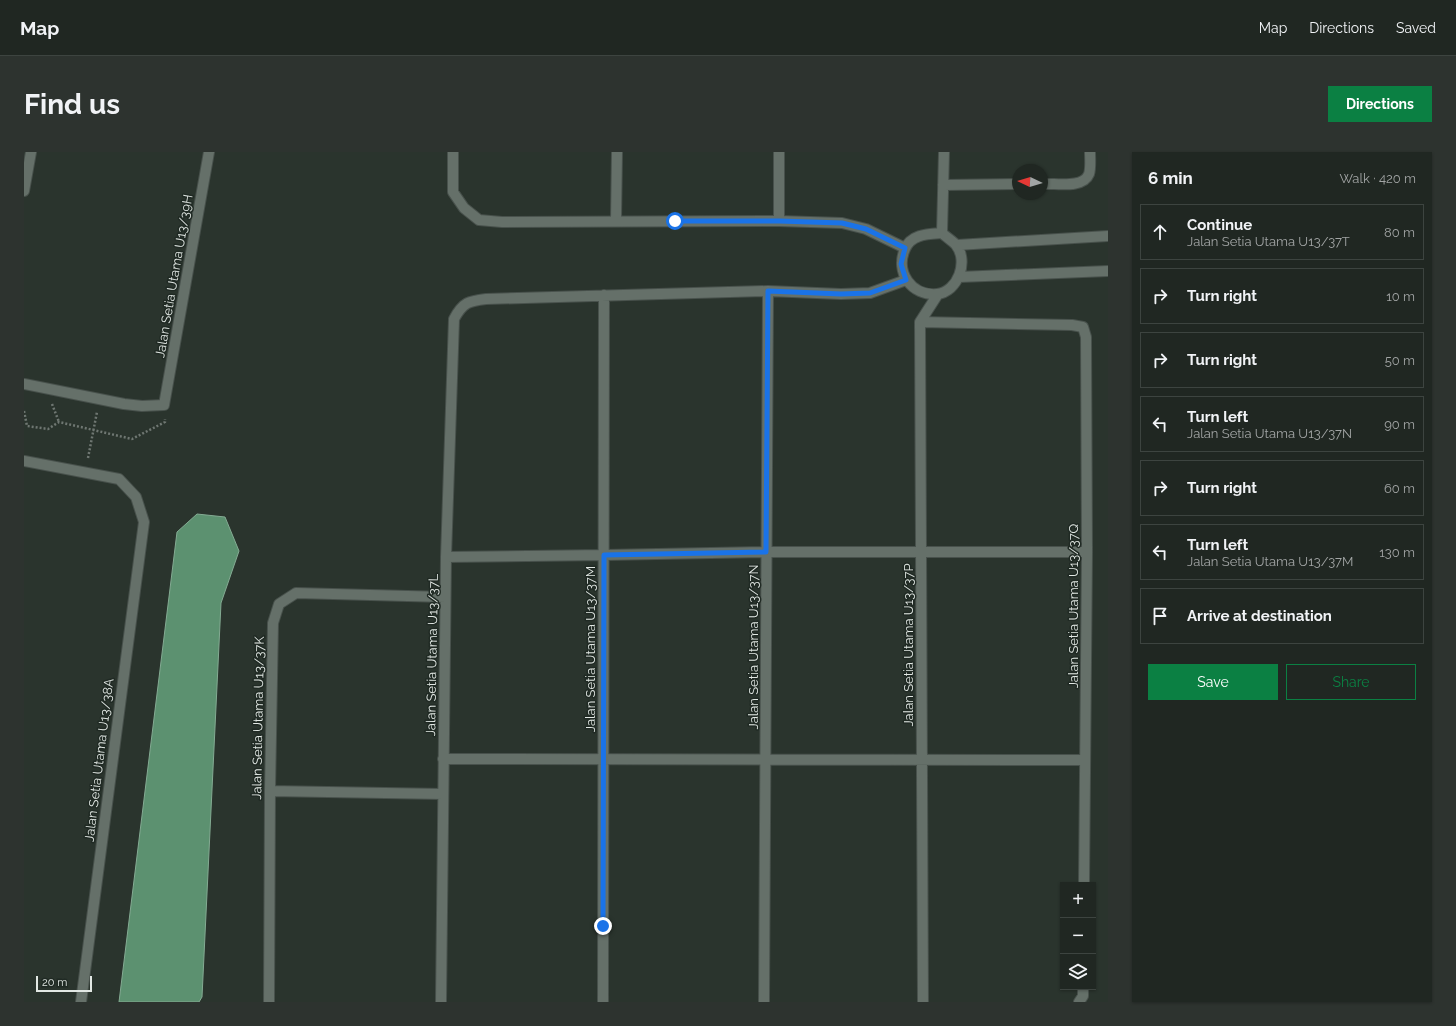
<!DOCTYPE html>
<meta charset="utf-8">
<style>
body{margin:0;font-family:Raleway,sans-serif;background:#2d332f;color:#f1f3f6}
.controls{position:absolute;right:12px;bottom:12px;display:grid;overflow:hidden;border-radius:0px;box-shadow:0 1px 3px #0004}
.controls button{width:36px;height:36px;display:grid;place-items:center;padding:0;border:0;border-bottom:1px solid #3d4440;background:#202722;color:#f1f3f6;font:20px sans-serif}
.compass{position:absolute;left:988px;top:12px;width:36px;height:36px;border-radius:50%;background:#202722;box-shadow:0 1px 3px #0004;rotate:274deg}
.scale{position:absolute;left:12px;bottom:10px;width:56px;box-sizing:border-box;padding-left:4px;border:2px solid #e2e8e4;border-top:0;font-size:11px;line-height:14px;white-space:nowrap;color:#e2e8e4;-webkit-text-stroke:3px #202a24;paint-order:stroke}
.stop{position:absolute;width:12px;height:12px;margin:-9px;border:3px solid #1a73e8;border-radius:50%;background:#fff}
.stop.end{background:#1a73e8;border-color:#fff;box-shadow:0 1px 4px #0008}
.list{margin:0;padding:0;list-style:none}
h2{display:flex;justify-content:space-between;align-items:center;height:52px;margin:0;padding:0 16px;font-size:17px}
h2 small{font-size:13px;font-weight:400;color:#a2a5a5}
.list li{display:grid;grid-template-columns:26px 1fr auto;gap:12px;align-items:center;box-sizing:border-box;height:56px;margin:0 8px 8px;padding:0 8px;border:1px solid #3d4440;border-radius:0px}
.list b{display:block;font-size:15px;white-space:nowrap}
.list p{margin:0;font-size:13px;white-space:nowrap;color:#a2a5a5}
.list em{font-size:13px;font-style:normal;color:#a2a5a5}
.actions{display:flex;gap:8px;padding:12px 16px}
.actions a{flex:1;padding:9px 0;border:1px solid #0b8043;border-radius:0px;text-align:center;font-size:14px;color:#0b8043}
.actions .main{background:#0b8043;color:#fff}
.icon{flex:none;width:22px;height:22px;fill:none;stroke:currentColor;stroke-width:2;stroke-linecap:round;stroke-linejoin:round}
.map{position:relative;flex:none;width:1084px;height:850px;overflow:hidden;border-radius:0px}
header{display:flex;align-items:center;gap:24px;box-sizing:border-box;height:56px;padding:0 20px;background:#202722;border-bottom:1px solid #3d4440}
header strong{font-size:19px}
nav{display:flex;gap:22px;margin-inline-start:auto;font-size:14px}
.intro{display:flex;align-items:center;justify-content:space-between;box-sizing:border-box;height:96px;padding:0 24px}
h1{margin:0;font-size:28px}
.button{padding:10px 18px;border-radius:0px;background:#0b8043;color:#fff;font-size:14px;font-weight:700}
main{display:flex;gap:24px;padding:0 24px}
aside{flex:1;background:#202722;border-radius:0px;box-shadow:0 1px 3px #0004}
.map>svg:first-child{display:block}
</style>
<header>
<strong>Map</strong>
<nav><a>Map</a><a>Directions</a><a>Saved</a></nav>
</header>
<div class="intro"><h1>Find us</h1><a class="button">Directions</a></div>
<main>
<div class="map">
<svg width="1084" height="850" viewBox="0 0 1084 850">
<rect width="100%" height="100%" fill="#2a342d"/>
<path fill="#5c9170" stroke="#84ab93" d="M173,362L201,365L215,399L197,451L178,845L175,850H95L153,380Z"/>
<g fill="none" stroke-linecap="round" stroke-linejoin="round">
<g stroke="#48514c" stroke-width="12">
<path id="minor" d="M429,0V40L440,56L455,68L478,70L755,69L818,71L842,77L881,96
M755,0V69
M1018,32C1032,31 1059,37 1065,22C1067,16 1066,6 1066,0
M919,33L994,32
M0,39L7,0
M592,69L593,0
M918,81C922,85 929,89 932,93C945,109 934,140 913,142C887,144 871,120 881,97C887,82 904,82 918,81Z
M918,81L920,0
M933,93L1084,84
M935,125L1084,119
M896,170L1048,173L1059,175L1062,185L1063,400L1060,733
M0,232L100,252L118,254L140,253L185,0
M0,309L95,327L112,345L120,370L57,850
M422,405L580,403L742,400H1063
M419,607L1061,608
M246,639L419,642
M245,850L246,639L249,471L255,452L272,441L421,445
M417,850L422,405L430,167C439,150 445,149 462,147L744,139L817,142L846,141L882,128
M579,850L580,143
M740,850L744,139
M899,850L896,170L914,142
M1055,850L1059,844V835"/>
</g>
<path stroke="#6f7772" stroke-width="2.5" stroke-dasharray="2 2" stroke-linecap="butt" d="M28,252L35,270
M0,259L3,274L24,277L35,270L108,287L141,270V267
M64,306L73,260"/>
<use href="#minor" stroke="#657069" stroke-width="10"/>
</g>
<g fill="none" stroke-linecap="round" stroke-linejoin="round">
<path stroke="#1a73e8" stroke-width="5" d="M579,774L580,403L742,400L744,139L817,142L846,141L882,128L877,112L881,96L842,77L818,71L755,69H651"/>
</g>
<g text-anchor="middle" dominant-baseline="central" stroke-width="3" stroke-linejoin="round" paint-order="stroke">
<g font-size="13" fill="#e2e8e4" stroke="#202a24">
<text transform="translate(150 124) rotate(-80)">Jalan Setia Utama U13/39H</text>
<text transform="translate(1049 454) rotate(-90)">Jalan Setia Utama U13/37Q</text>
<text transform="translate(884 493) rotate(-90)">Jalan Setia Utama U13/37P</text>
<text transform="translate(729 495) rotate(-90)">Jalan Setia Utama U13/37N</text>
<text transform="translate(566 497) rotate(-90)">Jalan Setia Utama U13/37M</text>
<text transform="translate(408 503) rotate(-89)">Jalan Setia Utama U13/37L</text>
<text transform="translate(234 566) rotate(-89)">Jalan Setia Utama U13/37K</text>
<text transform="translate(75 608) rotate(-83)">Jalan Setia Utama U13/38A</text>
</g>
</g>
</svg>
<div class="controls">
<button>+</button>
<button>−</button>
<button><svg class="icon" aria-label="layers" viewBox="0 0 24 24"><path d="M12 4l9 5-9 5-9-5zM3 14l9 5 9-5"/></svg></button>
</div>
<svg class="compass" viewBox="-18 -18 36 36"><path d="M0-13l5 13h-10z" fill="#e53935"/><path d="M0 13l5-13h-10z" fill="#a2a5a5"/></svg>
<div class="scale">20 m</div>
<div class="stop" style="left:651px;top:69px"></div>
<div class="stop end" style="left:579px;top:774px"></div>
</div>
<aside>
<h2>6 min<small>Walk · 420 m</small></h2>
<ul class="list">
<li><svg class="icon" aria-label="ahead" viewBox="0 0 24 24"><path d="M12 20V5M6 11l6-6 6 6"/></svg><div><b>Continue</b><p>Jalan Setia Utama U13/37T</p></div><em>80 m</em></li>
<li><svg class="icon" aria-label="right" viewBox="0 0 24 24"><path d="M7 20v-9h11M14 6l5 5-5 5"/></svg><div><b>Turn right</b></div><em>10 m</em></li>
<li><svg class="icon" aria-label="right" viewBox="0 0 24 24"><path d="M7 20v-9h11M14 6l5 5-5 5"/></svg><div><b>Turn right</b></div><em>50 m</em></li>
<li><svg class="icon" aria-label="left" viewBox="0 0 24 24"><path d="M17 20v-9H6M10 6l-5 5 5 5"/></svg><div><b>Turn left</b><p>Jalan Setia Utama U13/37N</p></div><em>90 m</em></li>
<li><svg class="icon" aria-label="right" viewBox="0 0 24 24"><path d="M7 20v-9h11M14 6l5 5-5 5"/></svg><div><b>Turn right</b></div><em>60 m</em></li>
<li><svg class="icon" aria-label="left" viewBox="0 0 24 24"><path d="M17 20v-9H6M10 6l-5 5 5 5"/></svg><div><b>Turn left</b><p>Jalan Setia Utama U13/37M</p></div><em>130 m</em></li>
<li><svg class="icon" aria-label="arrive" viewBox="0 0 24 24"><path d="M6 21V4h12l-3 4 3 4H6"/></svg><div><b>Arrive at destination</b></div></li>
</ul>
<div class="actions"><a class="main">Save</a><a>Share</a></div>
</aside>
</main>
